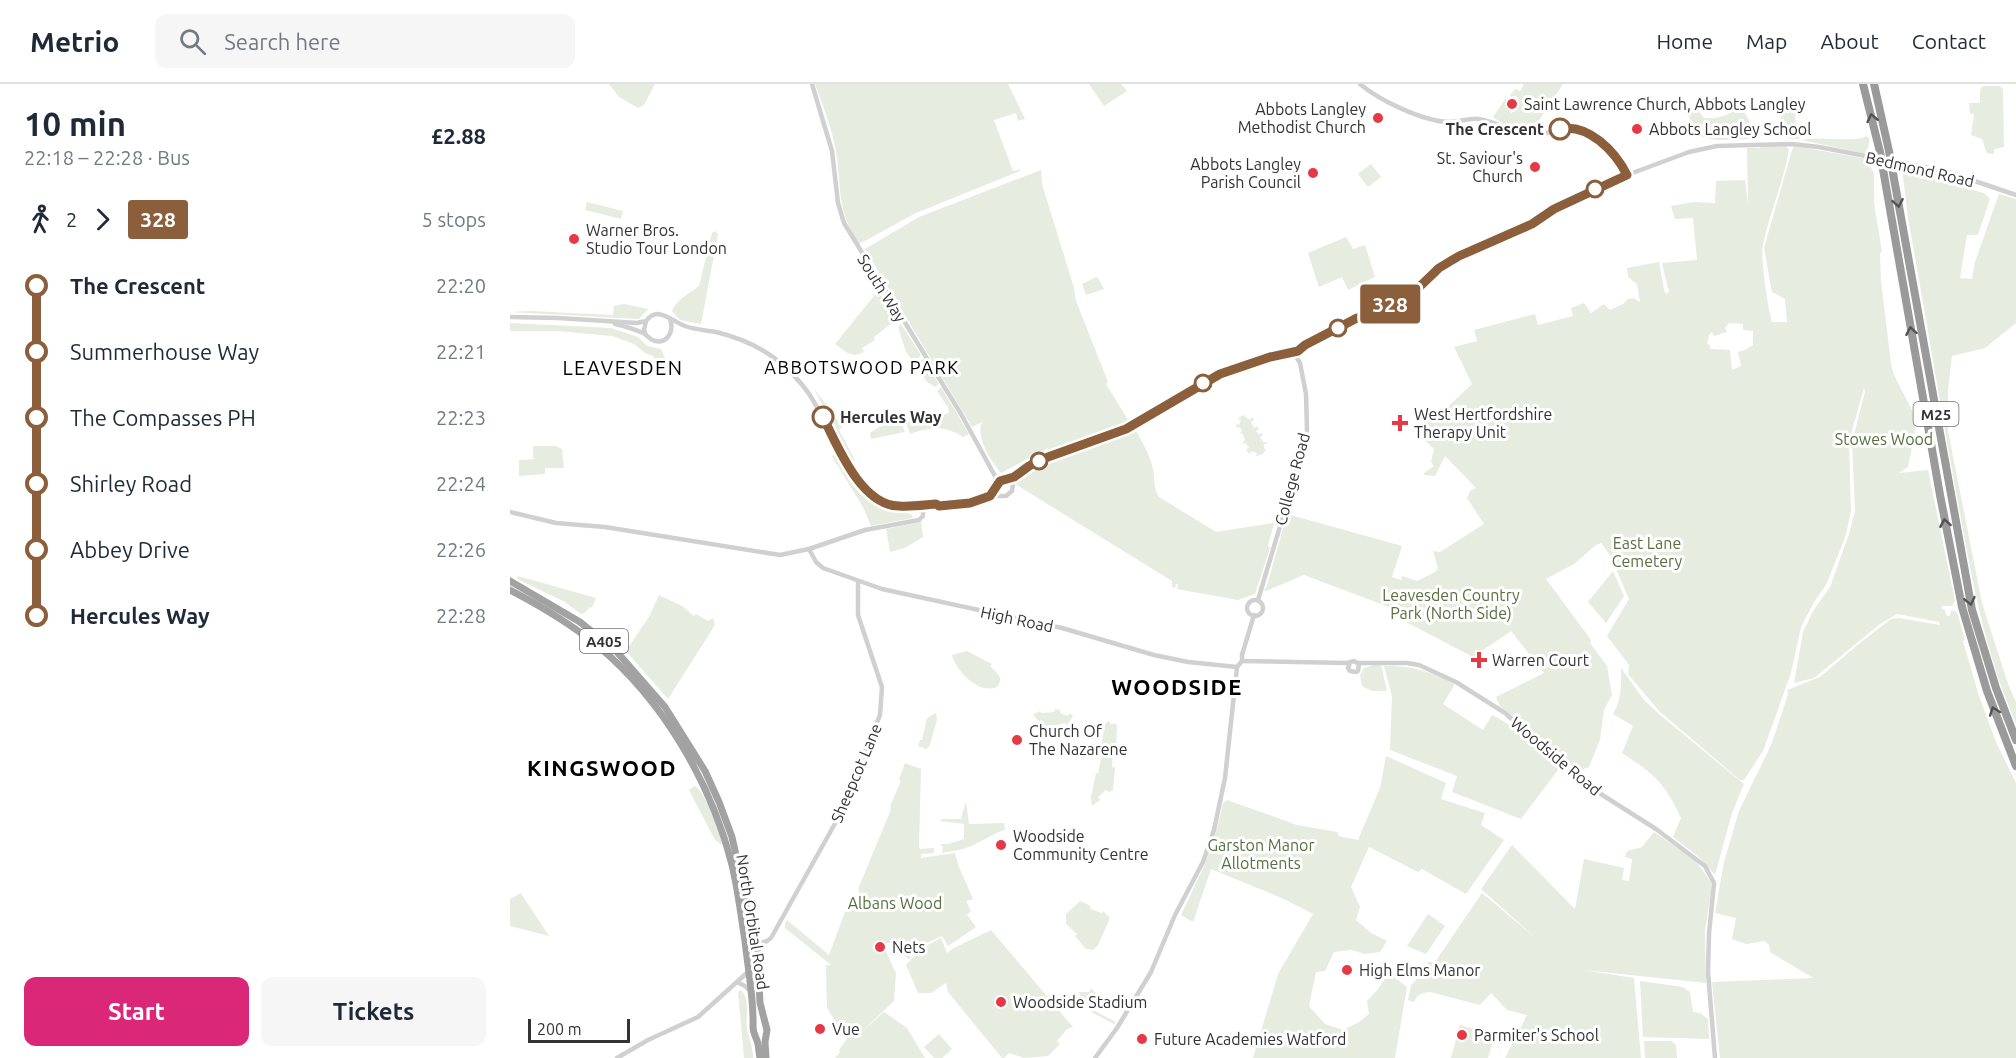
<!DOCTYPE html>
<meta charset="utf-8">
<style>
body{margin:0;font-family:Ubuntu,sans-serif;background:#f6f6f7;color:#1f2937;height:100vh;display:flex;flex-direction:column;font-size:22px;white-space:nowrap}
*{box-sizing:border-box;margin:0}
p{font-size:20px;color:#747a83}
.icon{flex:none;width:33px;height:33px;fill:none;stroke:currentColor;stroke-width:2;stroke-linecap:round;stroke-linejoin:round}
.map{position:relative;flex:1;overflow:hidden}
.drawer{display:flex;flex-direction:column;background:#fff;width:510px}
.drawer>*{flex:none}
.badge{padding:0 12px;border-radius:4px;font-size:21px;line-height:39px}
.scale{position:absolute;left:18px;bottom:15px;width:102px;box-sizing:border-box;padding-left:6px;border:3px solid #333;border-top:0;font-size:16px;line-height:21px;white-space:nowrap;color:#333;-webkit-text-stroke:4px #fff;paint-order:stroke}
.map>.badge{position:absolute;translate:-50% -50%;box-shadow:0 0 0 3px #fff}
.legs{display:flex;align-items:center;gap:9px;height:66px;padding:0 24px;font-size:20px}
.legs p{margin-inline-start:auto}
.summary{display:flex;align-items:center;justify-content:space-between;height:102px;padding:0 24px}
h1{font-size:33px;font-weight:700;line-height:45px}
.cta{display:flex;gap:12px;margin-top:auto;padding:12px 24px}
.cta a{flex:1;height:69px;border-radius:12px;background:#db2777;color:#fff;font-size:24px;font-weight:700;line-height:69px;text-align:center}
.cta a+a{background:#f6f6f7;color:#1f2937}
ul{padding:0 24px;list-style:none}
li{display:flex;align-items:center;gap:21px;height:66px;font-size:22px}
li i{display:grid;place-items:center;width:9px;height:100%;margin:0 8px;background:currentColor}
li i::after{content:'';width:15px;height:15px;margin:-8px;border:4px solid;border-radius:50%;background:#fff}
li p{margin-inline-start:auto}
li:first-child i{background:linear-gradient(#0000 50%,currentColor 0)}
li:last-child i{background:linear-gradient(currentColor 50%,#0000 0)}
header{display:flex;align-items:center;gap:36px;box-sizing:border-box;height:84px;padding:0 30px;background:#fff;border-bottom:2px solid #e0e1e3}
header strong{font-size:28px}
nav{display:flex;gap:33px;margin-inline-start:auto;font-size:21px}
.search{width:420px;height:54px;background:#f6f6f7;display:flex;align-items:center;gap:15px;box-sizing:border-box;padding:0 21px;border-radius:12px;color:#747a83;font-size:22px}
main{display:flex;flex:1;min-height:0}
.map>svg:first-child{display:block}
</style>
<header>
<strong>Metrio</strong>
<div class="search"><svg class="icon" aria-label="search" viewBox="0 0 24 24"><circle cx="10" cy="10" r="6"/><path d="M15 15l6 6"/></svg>Search here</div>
<nav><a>Home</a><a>Map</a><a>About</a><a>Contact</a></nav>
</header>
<main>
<section class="drawer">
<div class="summary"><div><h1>10 min</h1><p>22:18 – 22:28 · Bus</p></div><b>£2.88</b></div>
<div class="legs"><svg class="icon" aria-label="walk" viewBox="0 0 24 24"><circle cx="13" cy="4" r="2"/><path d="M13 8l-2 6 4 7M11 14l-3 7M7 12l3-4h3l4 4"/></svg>2<svg class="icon" aria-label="forward" viewBox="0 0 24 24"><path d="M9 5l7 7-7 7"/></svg><b class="badge" style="background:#8b5e3c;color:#fff">328</b><p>5 stops</p></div>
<ul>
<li><i style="color:#8b5e3c"></i><b>The Crescent</b><p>22:20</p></li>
<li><i style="color:#8b5e3c"></i><span>Summerhouse Way</span><p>22:21</p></li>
<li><i style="color:#8b5e3c"></i><span>The Compasses PH</span><p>22:23</p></li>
<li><i style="color:#8b5e3c"></i><span>Shirley Road</span><p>22:24</p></li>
<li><i style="color:#8b5e3c"></i><span>Abbey Drive</span><p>22:26</p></li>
<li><i style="color:#8b5e3c"></i><b>Hercules Way</b><p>22:28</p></li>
</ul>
<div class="cta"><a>Start</a><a>Tickets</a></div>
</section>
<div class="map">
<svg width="1506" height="974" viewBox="0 0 1506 974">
<rect width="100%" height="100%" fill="#fff"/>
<!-- green -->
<g fill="#e6ecdf" fill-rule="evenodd">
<polygon points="99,0 145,0 134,21 128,24 109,13"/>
<path d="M305 0H498L515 35 508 37 506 29 484 36 503 87 511 85 510 87 406 129 349 160C326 125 332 105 326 67 322 44 313 22 305 0Z"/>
<polygon points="579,0 611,0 617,7 594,22"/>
<path d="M1014 0H1053L1022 47C1007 49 994 41 983 33L996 14 1001 29 1007 26 1006 19 1009 17 1006 12 1001 13 1000 11 1005 5 1010 7Z"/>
<polygon points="1473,2 1490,2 1493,5 1494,63 1485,65 1483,70 1477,69 1472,55 1461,51 1464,30 1460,30 1459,19 1470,19 1470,6"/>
<polygon points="1282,13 1288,50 1289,55 1274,54 1268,16"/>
<path d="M1231 23 1242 41V55L1206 56 1187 52 1178 30 1187 25 1194 34C1211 35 1217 31 1231 23Z"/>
<path d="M1356 52 1359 54V60L1356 70 1292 56C1308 52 1345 59 1356 52Z"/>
<path d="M1250 61 1275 62 1279 65C1274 97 1260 128 1253 160 1250 172 1258 225 1262 238H1277L1275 215 1262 208 1254 164 1282 66 1284 62 1291 63 1357 75 1364 90V119L1372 168 1370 169 1371 197 1381 280 1384 291 1407 336 1398 383 1389 389 1418 386 1445 517 1442 522H1432V525L1435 526 1437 532H1440L1441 526 1447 528 1455 556 1453 557 1469 612 1486 658 1506 699V974H1210L1202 898 1303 894 1260 868 1259 861 1255 857 1236 860 1222 855 1226 834 1205 829 1214 778 1229 727 1262 659 1278 610 1277 606 1310 593 1351 558 1381 535 1389 534 1430 541 1429 538 1387 530 1370 540 1304 594 1284 599 1293 548 1303 527 1320 503 1339 450 1345 427 1342 358 1355 308 1354 304 1339 357 1341 427 1336 451 1316 501 1304 518 1291 543 1281 589 1253 667 1234 696H1230L1149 627 1118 590 1119 581 1097 552 1119 515 1100 471 1091 459 1086 461 1064 480 1036 495 1081 556 1080 559 1097 582 1102 611 1094 626 1090 656 1079 683 1067 687 990 622 986 613 1034 589 1001 547 963 573 896 538 879 523 794 491 756 507 754 506 757 502 777 430 892 462 882 493 891 496 892 492 907 497 925 488 928 484 923 467 930 468 974 440 957 414 960 407 966 404 935 372 925 392 914 391V389L924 382 921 378 924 365 908 350 911 343 927 333 962 300 944 263 967 257 964 246 1025 230 1028 241 1063 232 1061 224 1074 219 1081 229 1094 220 1100 226 1113 220 1118 215 1123 214 1130 218 1127 200 1118 193 1117 184 1149 178 1154 206 1156 210 1159 208 1152 179 1187 176 1183 134 1165 135 1161 122 1184 118 1205 119 1206 97 1235 96 1238 121 1237 64H1250ZM1219 239 1233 240V246L1243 247V261L1235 266 1228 268 1231 282 1222 286 1220 266 1200 265V261L1197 260 1199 251 1202 248 1204 252 1217 248 1215 244Z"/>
<polygon points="861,80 871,93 858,103 848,90"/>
<path d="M1392 84 1451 94V103L1474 109 1480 115 1468 151H1457L1450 194 1462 195 1465 178 1489 110 1506 115V239L1475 264 1442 272 1438 306V347L1472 519 1498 600 1506 618V639C1474 568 1461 489 1447 413 1430 320 1415 227 1398 134Z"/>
<path d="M531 86 532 100 564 204 566 217 598 298 596 300 620 339 608 345 539 367 538 364 491 389C481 377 465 353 472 338L462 343 355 165 409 133Z"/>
<polygon points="77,118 113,127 111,135 75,126"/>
<path d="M205 147 208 150 191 240 170 236 162 227C167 215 179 210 189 202L202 149Z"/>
<polygon points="836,153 843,165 855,161 865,193 838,206 832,193 809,203 798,169"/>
<polygon points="586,193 588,194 594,205 576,211 572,200"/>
<path d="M368 207 389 237 379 241 364 253 365 256 352 264 354 268C342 275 335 267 325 260Z"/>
<polygon points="114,220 138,225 129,235 0,228 20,227 103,231 104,222"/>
<polygon points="0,239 101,244 128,253 137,262 151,265 156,276 147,281 143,272 135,269 124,260 102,252 48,247 0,247"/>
<polygon points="391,240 411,271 405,277 402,276 396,268 388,243"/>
<polygon points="412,275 429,300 425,303 417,298 406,282 406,279"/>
<polygon points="303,303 332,343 329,346 345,376 342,377"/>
<path d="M431 303 459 350 453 353C434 341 420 343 400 350L396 338C402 336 403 338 409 339 415 340 421 338 426 336V333L439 329 438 323 427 307Z"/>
<polygon points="733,331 740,336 742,333 744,336 741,338 744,344 747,342 749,345 746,347 749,350 752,349 753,351 750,353 754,359 756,357 757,360 754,360 754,365 756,365 753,370 746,372 747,369 741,367 740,370 736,366 739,364 736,359 734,360 733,358 735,356 732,349 729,350 732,347 730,343 727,344 726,340 729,341 731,336 728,335"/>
<polygon points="387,338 391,339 395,348 361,355 360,349 369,343"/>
<path d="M621 347 627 348C633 360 640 371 643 385 645 395 643 404 649 413L706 448 764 439 758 462 760 464 745 510 728 516 667 505 668 501 666 500 665 504 662 503V497L505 400 508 394 516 388 518 389 519 386 536 377Z"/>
<polygon points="23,362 45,362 52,365 54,384 35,384 35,390 9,392 9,376 26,375 23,374"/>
<path d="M326 370C345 408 359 422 401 430L403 434 361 442 354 425 322 372Z"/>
<polygon points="411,438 413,453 395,464 380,468 376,445"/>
<polygon points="1103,487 1114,512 1096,539 1078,518"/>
<polygon points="8,492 86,514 82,524 80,523 75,529 71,530 55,518 7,495"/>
<polygon points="149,511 172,522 184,532 186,530 198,537 203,534 205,541 158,615 116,567 139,533"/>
<path d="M457 567 482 580 480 582C486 589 495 593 487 603 469 611 446 587 442 571Z"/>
<polygon points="864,581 871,581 877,607 862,607 852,602 850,591 854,584"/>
<path d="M874 582C900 581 923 588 945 600L933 620 973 646 982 631C998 638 1041 672 1048 686L1011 735 942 708 947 692 880 666 882 612Z"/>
<path d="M1111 584 1134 616 1150 631 1234 700 1222 729 1205 791 1190 774 1163 753 1171 734C1155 699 1144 690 1112 669L1123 642 1103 630C1112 615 1111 601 1111 584Z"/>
<path d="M545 625 550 626V629L558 632 560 629 563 632 557 641 555 639 544 642V645C535 643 529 638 523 631L530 627 531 629 545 628Z"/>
<polygon points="426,629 427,636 419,663 416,665 408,662 410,656 412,656 417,634"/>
<polygon points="599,637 601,641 604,639 607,641 606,668 603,668 602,683 605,684 603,706 599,708 596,706 588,713 590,716 582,722 581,713 586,689 588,689 592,670 590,670 595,640"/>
<polygon points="876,672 936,699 931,715 975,729 971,741 994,756 956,810 912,785 908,788 859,763 841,803 850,823 846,836 861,849 877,857 870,868 855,870 841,866 824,868 815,887 806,888 799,922 815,940 833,946 849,938 859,930 857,917 868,905 879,889 897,903 885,974 743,974 768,890 803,830 774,815 701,785 683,838 671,831 695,780 707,745 713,719 717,716 787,741 827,748 829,752 848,756 870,704"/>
<polygon points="395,679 411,685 409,763 410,765 424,764 424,769 411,770 411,774 445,769 449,783 463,815 456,817 461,827 457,831 466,843 438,862 432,852 403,865 402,870 399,875 386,866 381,858 375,860 372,859 386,889 384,917 349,950 374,928 397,944 415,974 325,974 330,968 329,966 337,955 317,924 316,881 321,881 275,844 275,840 277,836 319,871 336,825 340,824 349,808 348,805 380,728 381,720 391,697 389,695"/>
<path d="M185 702C196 709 210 748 212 761L205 756 179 706Z"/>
<path d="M456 717 459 740 494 739 495 746C481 750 470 759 456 764 448 767 440 767 432 769L433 763 430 760H438L454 755V740L430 737 432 735H451Z"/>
<path d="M1144 748 1185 776 1201 798V809L1195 847 1196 899 1073 886 1124 894 1131 974H995L1017 931 997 926 981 909 970 921 920 908C911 909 908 910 904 918L898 916 901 901 909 893 918 878H925L972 809 1028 856 971 805 1002 761 1065 825 1074 775 1114 784 1112 796 1119 797 1122 775 1115 773 1117 767 1132 763Z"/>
<polygon points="11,809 12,811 39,852 0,842 0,815"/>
<polygon points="570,817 581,822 580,825 592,829 593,827 600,834 588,861 583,866 576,865 565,852 567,850 556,840 556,830"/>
<polygon points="918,830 935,842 916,870 897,862"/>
<polygon points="481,846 563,943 557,945 547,957 550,960 538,972 514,974 499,969 494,974 492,974 438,908 436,899 421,909 408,909 396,881 412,864 431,854 437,869 444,864"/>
<polygon points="1130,897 1173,903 1180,908 1183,928 1190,929 1198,935 1199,955 1133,953"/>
<polygon points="580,905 583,906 588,912 585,917 585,927 606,938 604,940 583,929 568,908 580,908"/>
<path d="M231 906C241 917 235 931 237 945 239 955 243 963 243 974H234L228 908Z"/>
<polygon points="950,941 985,950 978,974 941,974"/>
<polygon points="429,950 442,965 432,974 424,974 414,963"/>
<polygon points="1134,957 1161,957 1166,961 1167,974 1135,974"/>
</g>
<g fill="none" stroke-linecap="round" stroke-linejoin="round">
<!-- tertiary -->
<g stroke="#d0d0d0" stroke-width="4.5">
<polyline points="302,0 322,67 328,119 334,139 451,330 485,392 487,400"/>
<path d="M850 0C869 16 912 37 938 38 948 39 960 33 969 35 988 38 1003 50 1022 51 1039 52 1055 39 1072 46 1089 52 1109 74 1117 91"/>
<polyline points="1380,76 1438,88 1506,111"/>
<polyline points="0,233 48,234 127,239 136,237"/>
<path d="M105 240C114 242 124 245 133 249 137 251 140 256 145 257 159 260 164 245 160 235"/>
<path d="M136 251 134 246 136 237C148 221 161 237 175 242 185 246 196 246 206 248 231 254 257 266 275 283 286 293 297 305 304 318 328 359 342 413 394 425 404 428 416 425 426 424L429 422 460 419 480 412H496L502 407 504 392"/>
<polyline points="480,412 490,397 504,392 527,378 616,345 690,301 720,286 766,271 783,268 795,261 847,234 901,210 929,184 949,172 1022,140 1044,125 1117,91 1179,68 1207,62 1281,60 1309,63 1371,75"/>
<polyline points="388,422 426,420 429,422"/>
<polyline points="0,428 46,439 95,443 270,471 299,465 355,446 409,436 413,432 413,425"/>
<polyline points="299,465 306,478 313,484 372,505 552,544 644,571 678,578 727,583"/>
<polyline points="748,516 791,372 797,347 796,310 790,279 783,268"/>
<circle cx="745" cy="524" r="8"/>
<polyline points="732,577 837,579 844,577 849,580 848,587 846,588 840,587 838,584 840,579"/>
<polyline points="848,579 897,579 909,581 946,598 995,629 1075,700 1146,745 1195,782 1204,799 1199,850 1198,888 1205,974"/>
<polyline points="727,583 732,577 732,571 744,531"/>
<polyline points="247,860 257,857 261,854 327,736 370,631 372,603 348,531 348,497"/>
<polyline points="227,898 235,902 240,907"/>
<polyline points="107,974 138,956 188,933 238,888"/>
<polyline points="585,974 607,944 641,888 665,831 693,778 704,746 715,694 727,583"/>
</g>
<!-- trunk -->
<g stroke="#a2a2a2" stroke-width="7">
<polyline points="0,497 70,538 107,568 155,623 195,687 209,718 222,753 231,794 240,849 247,860 250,919 257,946 255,958 256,974"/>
<path d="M0 506C31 522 61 540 88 562 154 617 201 699 222 781 228 806 231 832 235 857 238 886 244 914 243 943 243 950 247 954 248 960 249 965 249 970 250 974"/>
</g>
<!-- motorway -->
<g stroke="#9a9a9a" stroke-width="8">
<polyline points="1353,0 1370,68 1430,411 1452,523 1477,607 1506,682"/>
<polyline points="1364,0 1379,67 1462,526 1486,604 1506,656"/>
</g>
</g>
<!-- one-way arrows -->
<defs><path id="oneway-chevron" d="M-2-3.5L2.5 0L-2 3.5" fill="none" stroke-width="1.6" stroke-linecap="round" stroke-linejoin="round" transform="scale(1.5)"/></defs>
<g stroke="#525252">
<use href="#oneway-chevron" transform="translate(1362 34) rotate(-103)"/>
<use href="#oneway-chevron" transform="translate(1388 119) rotate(80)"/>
<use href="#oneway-chevron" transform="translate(1401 247) rotate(-100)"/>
<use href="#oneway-chevron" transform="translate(1435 439) rotate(-100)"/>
<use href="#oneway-chevron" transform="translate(1460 517) rotate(78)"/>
<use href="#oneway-chevron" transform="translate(1484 627) rotate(-110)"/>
</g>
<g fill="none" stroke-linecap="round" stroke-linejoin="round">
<!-- line-1 casing -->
<g stroke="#fff" stroke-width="14">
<path id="line-1" d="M313 333C327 361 351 422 389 422 400 423 414 421 426 420L429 422 460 419 480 412 490 397 504 393 519 382 538 373 616 345 710 290 760 273 788 267 795 261 847 234 902 210 929 184 949 172 1022 140 1044 125 1117 91C1105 67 1078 39 1050 45"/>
</g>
<!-- line-1 -->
<use href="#line-1" stroke="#8b5e3c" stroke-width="9"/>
</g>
<!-- markers -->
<g fill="#e63946" stroke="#fff" stroke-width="2">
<circle cx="1002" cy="20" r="6"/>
<circle cx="868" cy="34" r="6"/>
<circle cx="1127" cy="45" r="6"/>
<circle cx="1025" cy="83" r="6"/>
<circle cx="803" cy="89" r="6"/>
<circle cx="64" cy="155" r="6"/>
<path d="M887 330h6v6h6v6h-6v6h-6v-6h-6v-6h6z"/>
<path d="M966 567h6v6h6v6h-6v6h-6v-6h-6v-6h6z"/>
<circle cx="507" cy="656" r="6"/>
<circle cx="491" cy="761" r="6"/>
<circle cx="370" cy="863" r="6"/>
<circle cx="837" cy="886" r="6"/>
<circle cx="491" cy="918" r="6"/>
<circle cx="310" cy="945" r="6"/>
<circle cx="952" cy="951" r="6"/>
<circle cx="632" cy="955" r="6"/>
</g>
<g fill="#fff" stroke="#8b5e3c" stroke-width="3">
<circle cx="1050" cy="45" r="10"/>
<circle cx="1085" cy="105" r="8"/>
<circle cx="828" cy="244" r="8"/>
<circle cx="693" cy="299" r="8"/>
<circle cx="313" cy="333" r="10"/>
<circle cx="529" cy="377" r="8"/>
</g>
<g text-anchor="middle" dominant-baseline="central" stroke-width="6" stroke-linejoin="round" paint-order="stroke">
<!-- shield labels -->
<g fill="#fff" stroke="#707070" stroke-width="1.5">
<rect x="1403.5" y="318" width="45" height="24" rx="4.5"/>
<rect x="70" y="545" width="48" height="24" rx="4.5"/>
</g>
<g font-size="15" font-weight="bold" fill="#333">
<text x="1426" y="330">M25</text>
<text x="94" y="557">A405</text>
</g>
<!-- poi labels -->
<g font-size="16" fill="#333" stroke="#fff" text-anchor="start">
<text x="1014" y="20">Saint Lawrence Church, Abbots Langley</text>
<text x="856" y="25" text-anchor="end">Abbots Langley<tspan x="856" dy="18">Methodist Church</tspan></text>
<text x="1139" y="45">Abbots Langley School</text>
<text x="1013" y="74" text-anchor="end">St. Saviour's<tspan x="1013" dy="18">Church</tspan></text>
<text x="791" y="80" text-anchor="end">Abbots Langley<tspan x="791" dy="18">Parish Council</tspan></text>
<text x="76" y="146">Warner Bros.<tspan x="76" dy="18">Studio Tour London</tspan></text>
<text x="904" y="330">West Hertfordshire<tspan x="904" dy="18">Therapy Unit</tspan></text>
<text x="982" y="576">Warren Court</text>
<text x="519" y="647">Church Of<tspan x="519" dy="18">The Nazarene</tspan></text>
<text x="503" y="752">Woodside<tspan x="503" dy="18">Community Centre</tspan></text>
<text x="382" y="863">Nets</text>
<text x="849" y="886">High Elms Manor</text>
<text x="503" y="918">Woodside Stadium</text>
<text x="322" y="945">Vue</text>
<text x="964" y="951">Parmiter's School</text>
<text x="644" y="955">Future Academies Watford</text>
</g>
<!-- stop labels -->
<g font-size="16" font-weight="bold" fill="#333" stroke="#fff" text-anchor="end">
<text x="1034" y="45">The Crescent</text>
<text x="330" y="333" text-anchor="start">Hercules Way</text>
</g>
<!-- street labels -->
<g font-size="16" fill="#333" stroke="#fff">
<text transform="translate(1410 85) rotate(13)">Bedmond Road</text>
<text transform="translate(372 204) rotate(58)">South Way</text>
<text transform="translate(782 395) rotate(-75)">College Road</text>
<text transform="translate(507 535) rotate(12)">High Road</text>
<text transform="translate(1046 672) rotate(40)">Woodside Road</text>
<text transform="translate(346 689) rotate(-67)">Sheepcot Lane</text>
<text transform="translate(243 838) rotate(81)">North Orbital Road</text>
</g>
<!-- park labels -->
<g font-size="16" fill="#56703f" stroke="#fff">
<text x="1374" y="355">Stowes Wood</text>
<text x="1137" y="459">East Lane<tspan x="1137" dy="18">Cemetery</tspan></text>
<text x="941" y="511">Leavesden Country<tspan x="941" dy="18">Park (North Side)</tspan></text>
<text x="751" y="761">Garston Manor<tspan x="751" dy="18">Allotments</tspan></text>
<text x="385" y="819">Albans Wood</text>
</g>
<!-- neighbourhood labels -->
<g font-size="18" letter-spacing="1.5" fill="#000" stroke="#fff">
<text x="352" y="283">ABBOTSWOOD PARK</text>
</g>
<!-- quarter labels -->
<g font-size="20" letter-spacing="1.5" fill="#000" stroke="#fff">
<text x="113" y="283">LEAVESDEN</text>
</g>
<!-- district labels -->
<g font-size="22" font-weight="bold" letter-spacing="1.5" fill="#000" stroke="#fff">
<text x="667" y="602">WOODSIDE</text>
<text x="92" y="683">KINGSWOOD</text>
</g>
</g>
</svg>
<div class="scale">200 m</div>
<b class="badge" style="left:880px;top:220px;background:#8b5e3c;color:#fff">328</b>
</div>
</main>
